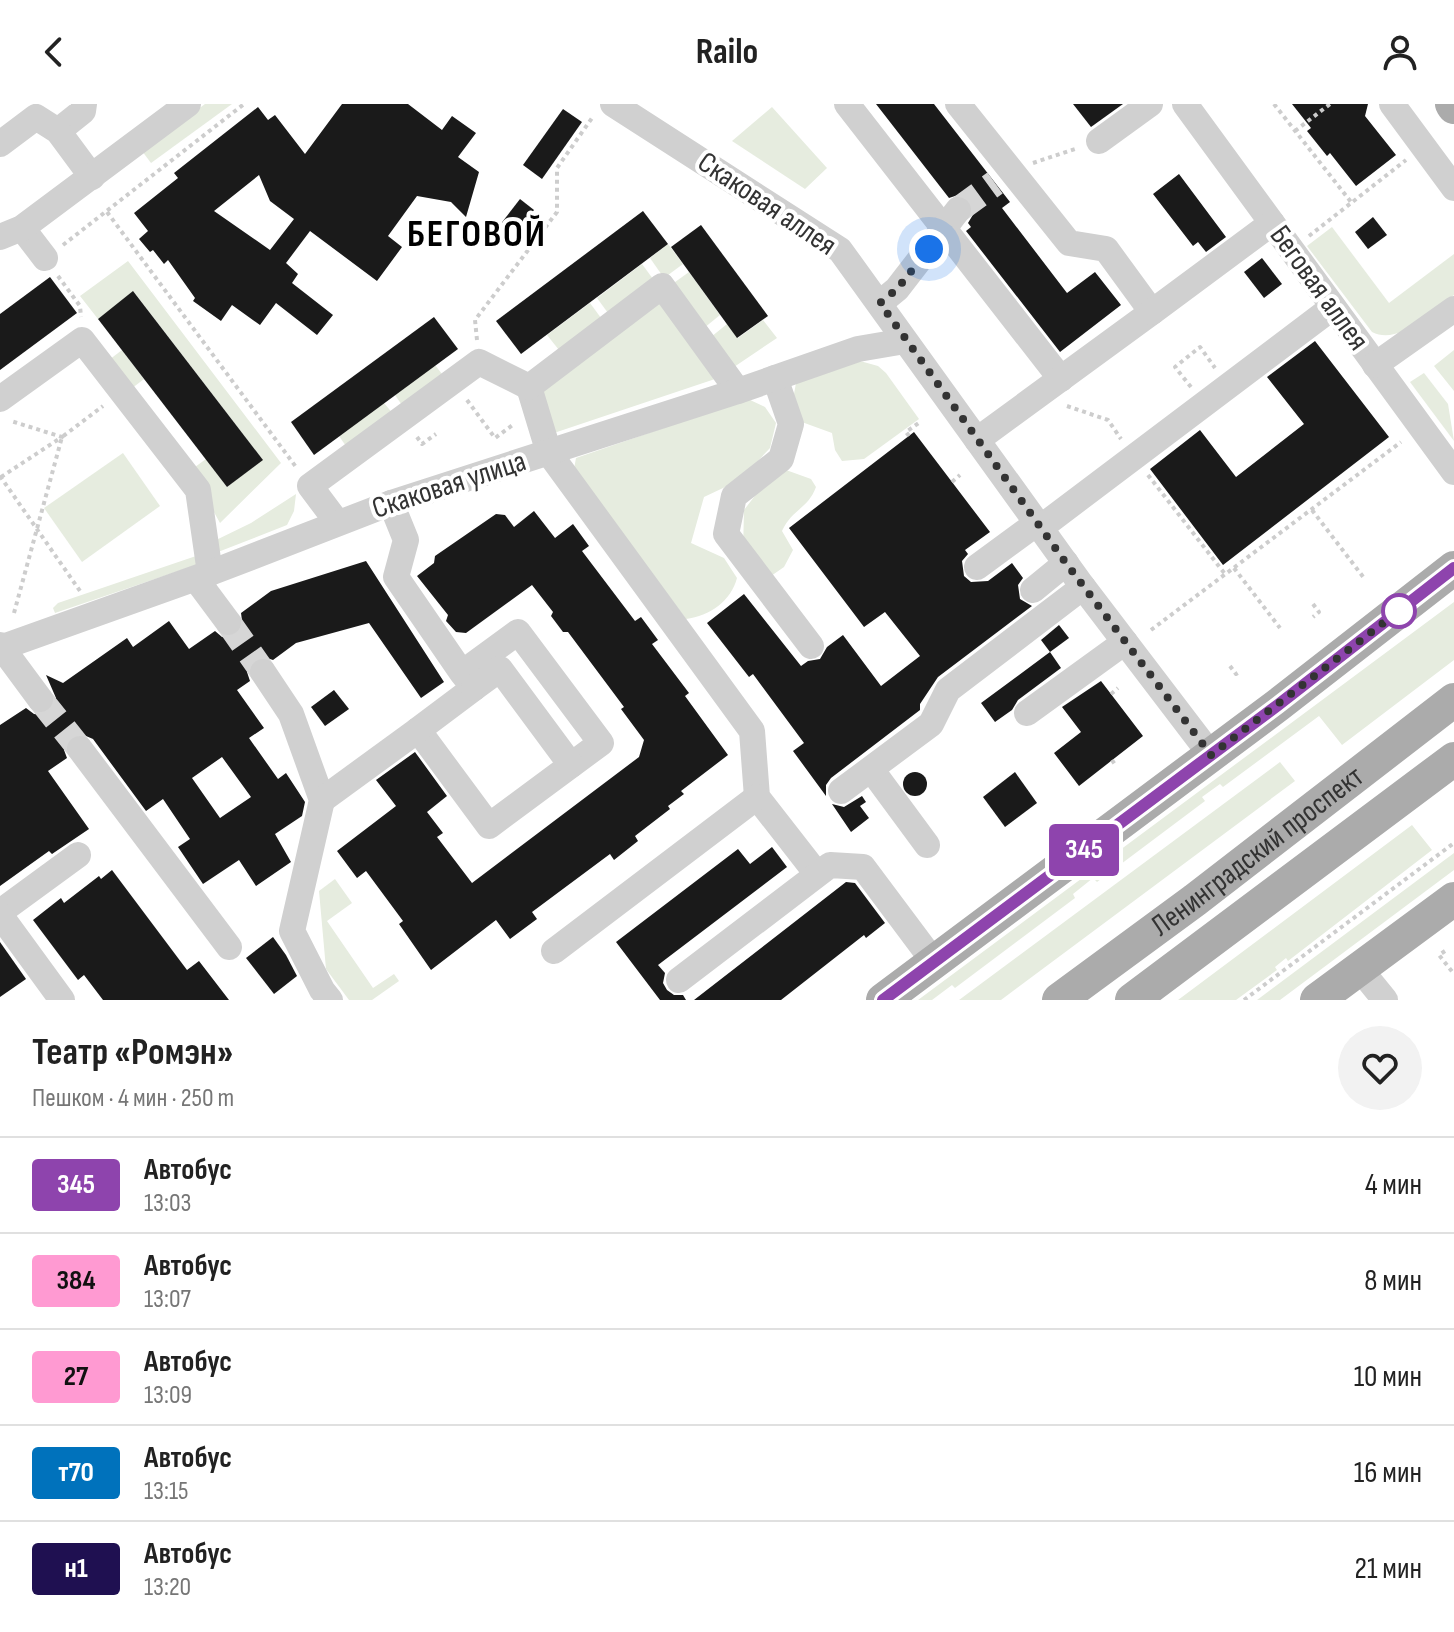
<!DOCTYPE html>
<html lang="ru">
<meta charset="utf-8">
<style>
body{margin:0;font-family:"Sofia Sans Condensed",sans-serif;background:#f2f2f2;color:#222;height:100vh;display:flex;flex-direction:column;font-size:30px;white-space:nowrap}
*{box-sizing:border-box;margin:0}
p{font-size:26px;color:#767676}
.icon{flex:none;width:44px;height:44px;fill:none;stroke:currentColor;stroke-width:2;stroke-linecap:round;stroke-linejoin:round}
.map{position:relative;height:896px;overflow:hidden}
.sheet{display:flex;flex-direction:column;background:#fff;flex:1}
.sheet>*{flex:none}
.badge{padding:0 16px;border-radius:6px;font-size:28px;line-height:52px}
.you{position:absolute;width:40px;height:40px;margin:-20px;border:6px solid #fff;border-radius:50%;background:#1a73e8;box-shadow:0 0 0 12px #1a73e833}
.map>.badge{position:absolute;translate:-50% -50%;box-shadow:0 0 0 4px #fff}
.round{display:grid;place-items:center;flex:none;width:84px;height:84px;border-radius:42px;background:#f2f2f2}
.summary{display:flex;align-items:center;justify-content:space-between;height:136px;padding:0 32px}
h1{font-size:38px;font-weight:700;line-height:60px}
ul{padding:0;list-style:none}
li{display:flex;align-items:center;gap:24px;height:96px;padding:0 32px;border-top:2px solid #e0e0e0}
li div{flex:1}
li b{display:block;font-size:30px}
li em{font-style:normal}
li .badge{min-width:88px;font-weight:700;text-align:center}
header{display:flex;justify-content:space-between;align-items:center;height:104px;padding:0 32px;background:#fff;font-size:36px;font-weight:700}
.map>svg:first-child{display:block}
</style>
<header><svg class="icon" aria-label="back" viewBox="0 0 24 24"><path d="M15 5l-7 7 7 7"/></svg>Railo<svg class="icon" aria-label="person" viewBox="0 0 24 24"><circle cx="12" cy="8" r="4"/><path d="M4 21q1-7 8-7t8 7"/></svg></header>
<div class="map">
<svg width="1454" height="896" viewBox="0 0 1454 896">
<rect width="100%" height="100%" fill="#fff"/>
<!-- green -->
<g fill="#e6ecdf">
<polygon points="205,0 232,0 151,59 142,47"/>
<polygon points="772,3 827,64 805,85 732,37"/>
<path d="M1332 123 1389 199 1454 150V191C1432 207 1399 242 1372 228L1307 142Z"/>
<polygon points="668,140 683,160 664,174 650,154"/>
<polygon points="128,157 281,359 220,419 194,372 195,363 206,355 227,383 262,355 134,188 98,215 80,192"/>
<polygon points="642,160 653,175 608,209 597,194"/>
<polygon points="689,168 720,211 704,224 671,181"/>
<polygon points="657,194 715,275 551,330 542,293 546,279"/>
<polygon points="590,199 601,214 559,246 547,231"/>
<polygon points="763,216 777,234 734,263 711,233 727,220 738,234"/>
<polygon points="122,246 144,275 131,285 109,256"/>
<polygon points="1454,246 1454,287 1434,262"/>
<polygon points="860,257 878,262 886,269 919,315 864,355 842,357 835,346 832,329 799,317 792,301 796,279"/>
<polygon points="435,261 445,274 404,304 395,291"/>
<polygon points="1424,269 1448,300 1454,337 1410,278"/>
<path d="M748 295 765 303 776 319 770 344 740 376 704 393 691 439 724 454 737 474C731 497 710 512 686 515L574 365 576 354Z"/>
<polygon points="384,299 394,311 348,345 339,332"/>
<polygon points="123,349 160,402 82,458 44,404"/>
<path d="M786 366 811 375 816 383C808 405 792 405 782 427L793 446 784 463 771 472 743 448 744 406 764 380Z"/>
<polygon points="296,390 294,407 287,421 218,448 212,438 251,419"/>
<polygon points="196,452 199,460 55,509 53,504 58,499"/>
<polygon points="1454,498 1454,556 1342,641 1319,612 1223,683 1220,680 1202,693 1205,697 1097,778 1093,774 1073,790 1075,794 955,884 952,881 932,896 918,896"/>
<polygon points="1280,658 1295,677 1001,896 959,896"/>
<polygon points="1412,721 1432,746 1288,857 1286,854 1275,863 1277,866 1236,896 1178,896"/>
<polygon points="1454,749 1454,766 1280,896 1257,896"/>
<polygon points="335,775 352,799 327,817 373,884 394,870 399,877 372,896 349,896 326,865 319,787"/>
</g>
<!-- building -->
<g fill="#1a1a1a" fill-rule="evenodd">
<path d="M342 0H408L442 26 452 12 476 29 458 53 479 68 466 113 451 98 417 92 388 132 402 143 377 177 310 127 286 159 298 170 292 179 333 211 317 231 276 199 260 221 232 201 221 217 193 197 195 194 168 156 164 160 153 146 150 148 139 135 148 127 134 109 178 74 174 69 258 3 268 16 275 11 305 50ZM259 71 270 97 294 115 270 146 214 107Z"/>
<polygon points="876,0 934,0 1010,98 1002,104 1067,189 1095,168 1121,201 1060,248 966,127 971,123 968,119 974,109 972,99 961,90 949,94"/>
<polygon points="1073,0 1123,0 1091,23"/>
<polygon points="1292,0 1368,0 1365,12 1396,51 1356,82 1330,49 1327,52 1307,27 1311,24"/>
<polygon points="563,5 582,18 542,75 523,61"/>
<polygon points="1179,70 1226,133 1206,148 1198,138 1193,142 1153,90"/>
<polygon points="520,95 534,106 510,137 496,126"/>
<polygon points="643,107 668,140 521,250 496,217"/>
<polygon points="1373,113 1387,131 1368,145 1355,128"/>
<polygon points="701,121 768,212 737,234 671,143"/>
<polygon points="1262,154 1282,180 1264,194 1244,168"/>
<polygon points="50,173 77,209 0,266 0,210"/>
<polygon points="133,187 263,356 227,383 98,215"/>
<polygon points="434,213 458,245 314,351 291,318"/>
<polygon points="1315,237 1389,333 1223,461 1150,365 1200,326 1236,373 1304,320 1267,273"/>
<polygon points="914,328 990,428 965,446 968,450 962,457 964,472 971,478 988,477 1012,459 1023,474 1018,481 1020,495 1032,502 938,573 920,600 920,606 831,674 826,681 826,692 793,647 804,639 753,570 749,573 707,519 744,490 801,562 808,557 820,555 827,543 843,531 881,582 920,552 885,508 864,523 789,424"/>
<polygon points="534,407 555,434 573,420 589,442 582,447 635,517 641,513 658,536 652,540 689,589 685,592 728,651 681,687 684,690 668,702 670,705 635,732 638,737 614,756 610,750 532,808 537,815 510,835 496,816 431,866 399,820 403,817 366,767 357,774 337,747 396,702 376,676 415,648 447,692 427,708 443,729 437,733 472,779 639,653 644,636 621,605 624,603 568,528 563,528 551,512 553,508 532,481 466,529 456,528 446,517 448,511 417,472 434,459 435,452 496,410 505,411 514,423"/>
<path d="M366 457 444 578 421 594 369 519 296 539 273 556 261 552 249 560 247 568 250 577 237 586 264 624 249 634 278 675 286 669 305 698 302 712 275 730 291 758 256 782 239 756 203 780 178 743 190 735 163 695 146 707 93 635 79 629 71 632 66 638 64 646 67 654 48 667 89 725 52 750 49 747 0 782V621L26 604 34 610 43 611 50 607 56 594 46 571 63 579 127 534 133 543 169 517 189 545 215 527 222 533 231 534 238 530 243 524 241 509 271 487ZM222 653 251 693 220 714 192 674Z"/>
<polygon points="1059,521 1069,534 1050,548 1041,536"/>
<polygon points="1050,548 1061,564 1018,596 1012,606 995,618 981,599"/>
<polygon points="1101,577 1143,632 1079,682 1054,649 1081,628 1062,603"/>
<polygon points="334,586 349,605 325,622 311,603"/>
<circle cx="915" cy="680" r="12"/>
<polygon points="1015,668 1037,699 1005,723 983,693"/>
<polygon points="862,692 866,698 860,702 869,714 851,728 832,700 844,703"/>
<polygon points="772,743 787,763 658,861 665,869 663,879 667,886 674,891 683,891 686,896 660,896 616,838 738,745 750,760"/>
<polygon points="112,766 187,866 199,857 229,896 103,896 84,871 78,876 33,816 61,794 64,799 99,772 101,775"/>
<polygon points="846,778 855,779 885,819 866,834 864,831 781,896 694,896"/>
<polygon points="273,833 286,851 297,872 274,890 246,854"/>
<polygon points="0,838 26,875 0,893"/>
</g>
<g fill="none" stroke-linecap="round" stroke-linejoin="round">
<!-- minor-tunnel -->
<g stroke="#d6d6d6" stroke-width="26" stroke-dasharray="26 13" stroke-linecap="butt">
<polyline points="958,106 995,79"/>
<polyline points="228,518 263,568"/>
<polyline points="40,595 80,645"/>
</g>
<!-- path -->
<g stroke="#cdcdcd" stroke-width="4" stroke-dasharray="4 4" stroke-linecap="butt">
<polyline points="1274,0 1351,98"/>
<polyline points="1295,27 1330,0"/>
<polyline points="1033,59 1078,44"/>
<polyline points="107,108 296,363"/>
<polyline points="1309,132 1406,56"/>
<polyline points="63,141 244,0"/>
<polyline points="58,172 80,202 81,213"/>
<polyline points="477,236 475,216 557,108 557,64 592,14"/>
<polyline points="1191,283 1175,263 1200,243 1215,264"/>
<polyline points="467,296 495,334 514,320"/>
<polyline points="1067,302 1108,316 1121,335"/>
<polyline points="909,332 906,328 920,318"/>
<polyline points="417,333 422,340 436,330"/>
<polyline points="1148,371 1225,470"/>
<polyline points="0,372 80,487"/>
<polyline points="1,373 62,333 11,317"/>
<polyline points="952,378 960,371"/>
<polyline points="1312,406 1364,474"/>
<polyline points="1234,464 1280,524"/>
<polyline points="1313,500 1319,508 1313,513"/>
<polyline points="14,509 62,333 103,302"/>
<polyline points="1151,526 1401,338"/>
<polyline points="1230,562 1236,570 1241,567"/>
<polyline points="1111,590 1118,584"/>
<polyline points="1112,656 1116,662"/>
<polyline points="1445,847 1439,851 1454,870"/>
<polyline points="1244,896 1454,739"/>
</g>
<!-- minor -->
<g stroke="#d0d0d0" stroke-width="26">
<polyline points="613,0 840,146 1083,483 1211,651"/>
<polyline points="847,0 1061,275"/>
<polyline points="958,0 1069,139 1106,145 1152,208 977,336"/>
<polyline points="1185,0 1454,368"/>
<polyline points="1392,0 1454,84"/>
<polyline points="58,27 83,7 84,0"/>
<polyline points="1099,37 1150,0"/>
<polyline points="0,40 36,13 58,27 92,73"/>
<polyline points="22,124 45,154"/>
<polyline points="0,133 22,124 188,0"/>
<polyline points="880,199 897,185 958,106"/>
<polyline points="1152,208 1272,119"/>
<polyline points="1375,261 1454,205"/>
<polyline points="775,274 791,320 781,355 734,392 726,430 811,542"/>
<polyline points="529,283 549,349 752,627 757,693 817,770"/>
<polyline points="0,295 82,236 198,386 210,469"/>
<polyline points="391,399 406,436 396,473 462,569 518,528 601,639 489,722 418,626 474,584 462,569"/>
<polyline points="337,418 310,382 479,258 529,283 662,182 738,287"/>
<polyline points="1040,424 1333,203"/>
<polyline points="977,463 1037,419"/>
<polyline points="196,475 228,518"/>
<polyline points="1033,486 1066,459"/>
<polyline points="0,541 40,595"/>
<polyline points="0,544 210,469 391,399 738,287 858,245 905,237"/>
<polyline points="263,568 291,610 322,696 292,827 322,886 330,896"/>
<polyline points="474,584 500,565 571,661"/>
<polyline points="1027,609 1125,538"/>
<polyline points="80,645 229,843"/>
<polyline points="871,665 927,741"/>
<polyline points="841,687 931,620 948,586 1083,483"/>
<polyline points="322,696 418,626"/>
<polyline points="0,808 78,751"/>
<polyline points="0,811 62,896"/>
<polyline points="554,847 757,693"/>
<polyline points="1359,864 1385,896"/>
<polyline points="679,876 830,761 863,763 934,858"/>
</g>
<!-- major -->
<g stroke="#ababab" stroke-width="34">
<polyline points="1452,0 1454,3"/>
<polyline points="883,896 1278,601 1454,464"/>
<path id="s1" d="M1059 896 1195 796 1454 596"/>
<polyline points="1132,896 1454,655"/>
<polyline points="1317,896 1454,795"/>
</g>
</g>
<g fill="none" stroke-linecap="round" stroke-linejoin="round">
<!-- line casing -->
<g stroke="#fff" stroke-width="18">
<polyline id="line" points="883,896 1278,601 1454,464"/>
</g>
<!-- line -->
<use href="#line" stroke="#8e44ad" stroke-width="12"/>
<!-- walk -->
<polyline stroke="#333" stroke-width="8" stroke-dasharray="0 14.4" points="929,145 897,185 880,199 1066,459 1211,651 1399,507"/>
</g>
<!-- markers -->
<circle fill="#fff" stroke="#8e44ad" stroke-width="4" cx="1399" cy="507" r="16"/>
<g text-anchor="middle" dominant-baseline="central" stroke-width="8" stroke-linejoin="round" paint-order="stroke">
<!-- street labels -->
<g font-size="30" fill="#333" stroke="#fff">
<text transform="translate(767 100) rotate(34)">Скаковая аллея</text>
<text transform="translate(1319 184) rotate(54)">Беговая аллея</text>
<text transform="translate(449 381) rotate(-18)">Скаковая улица</text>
<text stroke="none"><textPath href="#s1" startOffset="248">Ленинградский проспект</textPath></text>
</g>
<!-- district labels -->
<g font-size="38" font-weight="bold" letter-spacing="2" fill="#000" stroke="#fff">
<text x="477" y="130">БЕГОВОЙ</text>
</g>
</g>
</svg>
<div class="you" style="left:929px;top:145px"></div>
<b class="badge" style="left:1084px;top:746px;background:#8e44ad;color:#fff">345</b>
</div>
<section class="sheet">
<div class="summary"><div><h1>Театр «Ромэн»</h1><p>Пешком · 4 мин · 250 m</p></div><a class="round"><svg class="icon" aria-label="heart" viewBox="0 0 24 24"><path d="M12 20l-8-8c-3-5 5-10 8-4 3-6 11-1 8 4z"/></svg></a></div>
<ul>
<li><span class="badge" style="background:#8e44ad;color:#fff">345</span><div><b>Автобус</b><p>13:03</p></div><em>4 мин</em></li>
<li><span class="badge" style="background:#ff9ad2;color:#111">384</span><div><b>Автобус</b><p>13:07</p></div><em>8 мин</em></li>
<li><span class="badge" style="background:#ff9ad2;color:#111">27</span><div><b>Автобус</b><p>13:09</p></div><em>10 мин</em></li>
<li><span class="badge" style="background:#0072bc;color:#fff">т70</span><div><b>Автобус</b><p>13:15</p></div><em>16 мин</em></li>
<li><span class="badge" style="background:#1f1051;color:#fff">н1</span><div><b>Автобус</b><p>13:20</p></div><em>21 мин</em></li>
</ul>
</section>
